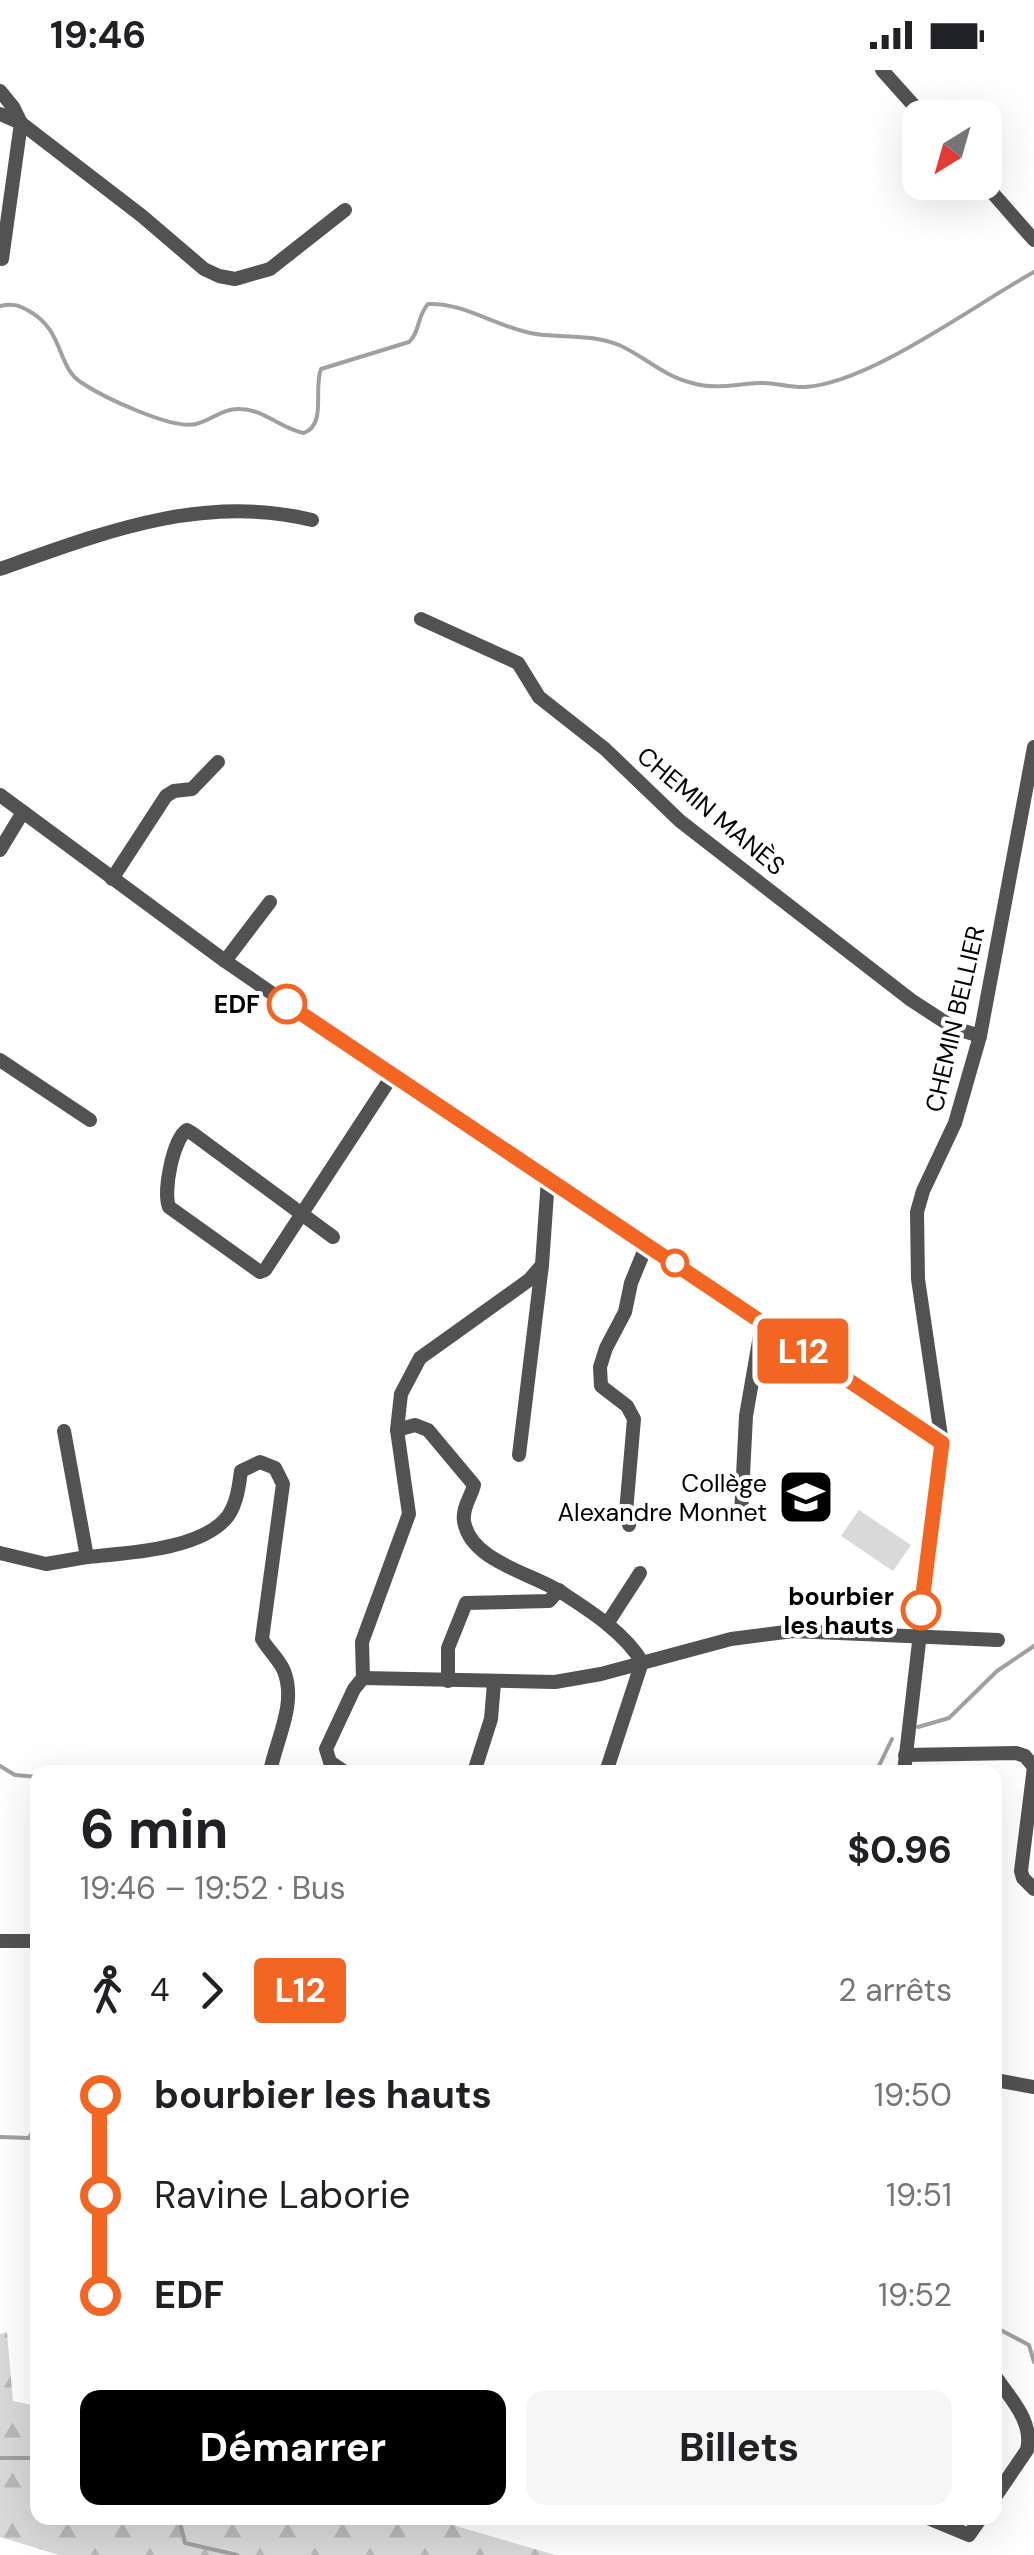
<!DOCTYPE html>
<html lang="fr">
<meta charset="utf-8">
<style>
body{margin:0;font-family:"DM Sans",sans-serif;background:#f6f6f6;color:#202124;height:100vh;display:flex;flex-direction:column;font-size:38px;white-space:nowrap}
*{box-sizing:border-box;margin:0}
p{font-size:32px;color:#757577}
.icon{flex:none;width:55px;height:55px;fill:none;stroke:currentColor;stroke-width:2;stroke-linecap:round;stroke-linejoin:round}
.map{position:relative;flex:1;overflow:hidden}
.sheet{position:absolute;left:30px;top:1695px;width:972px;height:760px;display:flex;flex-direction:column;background:#fff;border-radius:20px;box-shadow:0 10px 40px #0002}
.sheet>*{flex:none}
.badge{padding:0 20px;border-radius:8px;font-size:35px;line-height:65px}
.needle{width:65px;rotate:217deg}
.buttons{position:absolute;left:902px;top:30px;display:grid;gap:20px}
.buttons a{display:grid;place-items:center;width:100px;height:100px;border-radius:20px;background:#fff;box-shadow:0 10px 40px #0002;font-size:50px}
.map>.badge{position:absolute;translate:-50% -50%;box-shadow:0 0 0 5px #fff}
.legs{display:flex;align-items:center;gap:15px;height:110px;padding:0 50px;font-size:32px}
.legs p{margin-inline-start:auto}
.headline{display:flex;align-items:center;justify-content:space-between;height:170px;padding:0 50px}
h1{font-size:55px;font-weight:700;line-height:75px}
.button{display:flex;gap:20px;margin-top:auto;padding:20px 50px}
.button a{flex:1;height:115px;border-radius:20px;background:#000;color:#fff;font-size:40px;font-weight:700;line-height:115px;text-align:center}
.button a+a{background:#f6f6f6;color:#202124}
ul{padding:0 50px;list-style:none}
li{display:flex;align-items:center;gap:35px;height:100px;font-size:38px}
li i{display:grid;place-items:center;width:15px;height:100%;margin:0 12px;background:currentColor}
li i::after{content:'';width:25px;height:25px;margin:-12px;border:8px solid;border-radius:50%;background:#fff}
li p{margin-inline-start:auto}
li:first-child i{background:linear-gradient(#0000 50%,currentColor 0)}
li:last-child i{background:linear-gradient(currentColor 50%,#0000 0)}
.status{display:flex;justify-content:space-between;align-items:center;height:70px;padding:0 50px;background:#fff;direction:ltr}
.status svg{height:28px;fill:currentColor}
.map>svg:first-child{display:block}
</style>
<div class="status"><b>19:46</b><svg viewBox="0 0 49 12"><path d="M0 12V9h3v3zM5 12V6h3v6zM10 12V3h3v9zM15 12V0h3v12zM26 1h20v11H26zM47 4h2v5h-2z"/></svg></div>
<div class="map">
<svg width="1034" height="2485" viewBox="0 0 1034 2485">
<defs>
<pattern id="forest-firs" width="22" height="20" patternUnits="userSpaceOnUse" patternTransform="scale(2.5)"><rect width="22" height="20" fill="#d9d9d9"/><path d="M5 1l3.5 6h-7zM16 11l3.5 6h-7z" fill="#b8b8b8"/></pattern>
</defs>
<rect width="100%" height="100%" fill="#fff"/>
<!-- forest -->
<polygon fill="url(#forest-firs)" points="7,2262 13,2331 37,2336 38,2448 429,2448 555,2485 59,2485 0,2467 0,2264"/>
<!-- park -->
<polygon fill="#d9d9d9" points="859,1440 911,1475 893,1501 841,1466"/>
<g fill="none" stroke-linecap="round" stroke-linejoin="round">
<!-- stream -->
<g stroke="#a0a0a0" stroke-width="4">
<path d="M0 236C12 233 19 235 29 241 65 261 56 297 82 313 103 327 172 360 196 354 212 350 223 338 240 339 264 339 281 359 304 363 327 354 313 319 321 299L409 272C420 262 417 246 428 234 464 232 500 259 536 264 564 268 593 264 619 275 644 286 663 306 692 313 716 320 735 314 759 313 775 312 790 318 805 317 870 313 974 235 1034 202"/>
<polyline points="918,1657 949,1648 997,1601 1034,1576"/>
<polyline points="0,1696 15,1705 38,1707"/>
<polyline points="178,1702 192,1702"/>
<polyline points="876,1702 892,1669"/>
<polyline points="0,2067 29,2068 38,2052"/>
<polyline points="995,2257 1029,2275 1034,2292"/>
<polyline points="0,2388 31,2388 38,2395"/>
<polyline points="179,2448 185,2473 237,2485"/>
</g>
<!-- minor -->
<g stroke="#525252" stroke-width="14">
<polyline points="882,0 925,48"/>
<polyline points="0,21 13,37 21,53 2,189"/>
<polyline points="0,44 21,53 142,146 204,199 219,206 235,209 270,199 345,140"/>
<polyline points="983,112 1034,170"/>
<path d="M0 499C102 463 203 423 312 450"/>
<polyline points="421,549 518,593 539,627 605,679 680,751 911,930 954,958 980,966"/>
<polyline points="0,725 225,891 418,1024 942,1373"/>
<polyline points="0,780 23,742"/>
<polyline points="112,809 166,726 174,721 192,719 218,692"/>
<polyline points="225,891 270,832"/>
<polyline points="0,990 90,1050"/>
<path d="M333 1167 192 1063 187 1060C173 1069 163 1121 169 1137L260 1202 265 1200 392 1006"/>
<path d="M397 1360 415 1355 428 1360 474 1415C471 1427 462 1438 464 1451 470 1491 531 1503 561 1522 590 1541 624 1562 642 1592L606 1702"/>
<polyline points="519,1385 542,1195 548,1109"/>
<polyline points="741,1445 746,1346 762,1254"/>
<polyline points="629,1455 626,1442 634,1349 627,1336 601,1316 600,1297 606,1278 625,1242 631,1213 647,1174"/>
<polyline points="0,1483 46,1494 87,1487 64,1361"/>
<path d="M87 1487C127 1483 202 1480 228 1446 237 1433 239 1416 241 1401L260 1392 275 1398 283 1414 262 1569C268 1580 279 1589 284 1601 297 1634 276 1670 270 1702"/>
<polyline points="607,1554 640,1503"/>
<polyline points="363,1608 555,1612 601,1604 731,1569 793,1561 998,1570"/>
<polyline points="363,1608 362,1572 409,1444 397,1360 401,1324 420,1288 529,1210 542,1195"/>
<polyline points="448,1611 448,1578 466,1533 549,1531 559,1520"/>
<polyline points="905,1685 1016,1683 1025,1686 1034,1697 1021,1801 1023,1808 1034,1819"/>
<polyline points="345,1702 330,1692 326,1679 354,1619 363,1608"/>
<polyline points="474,1702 491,1649 494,1613"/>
<polyline points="904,1702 942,1373 918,1209 917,1142 923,1121 955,1053 980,966 1034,677"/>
<polyline points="0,1871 38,1871"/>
<polyline points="995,2010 1034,2017"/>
<path d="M995 2306C1010 2328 1034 2352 1027 2380L995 2427"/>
<polyline points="928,2448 969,2465 981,2448"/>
</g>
</g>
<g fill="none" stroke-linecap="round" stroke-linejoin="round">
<!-- line-1 casing -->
<g stroke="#fff" stroke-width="22">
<polyline id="line-1" points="287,934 942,1373 921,1540"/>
</g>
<!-- line-1 -->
<use href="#line-1" stroke="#f26522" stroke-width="15"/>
</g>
<!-- icons -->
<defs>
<g id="school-square" transform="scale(2.875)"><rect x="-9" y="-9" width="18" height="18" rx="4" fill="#000" stroke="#fff"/><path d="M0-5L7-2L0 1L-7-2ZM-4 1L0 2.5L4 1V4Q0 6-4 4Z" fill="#fff"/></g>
</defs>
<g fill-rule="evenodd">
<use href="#school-square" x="806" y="1427"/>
</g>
<!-- markers -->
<g fill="#fff" stroke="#f26522" stroke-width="5">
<circle cx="287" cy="934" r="18"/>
<circle cx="675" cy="1193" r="12"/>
<circle cx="921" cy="1540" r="18"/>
</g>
<g text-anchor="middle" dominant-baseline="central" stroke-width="8" stroke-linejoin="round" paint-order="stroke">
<!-- street labels -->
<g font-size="25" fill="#000" stroke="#fff">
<text transform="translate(711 741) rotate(40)">CHEMIN MANÈS</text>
<text transform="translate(955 949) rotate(-77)">CHEMIN BELLIER</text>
</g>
<!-- stop labels -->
<g font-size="25" font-weight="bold" fill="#000" stroke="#fff" text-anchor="end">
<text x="260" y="934">EDF</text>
<text x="894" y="1526">bourbier<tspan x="894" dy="29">les hauts</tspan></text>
</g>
<!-- poi labels -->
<g font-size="25" fill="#000" stroke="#fff" text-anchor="end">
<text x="767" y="1413">Collège<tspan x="767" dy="29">Alexandre Monnet</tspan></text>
</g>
</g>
</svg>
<div class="buttons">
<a><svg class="needle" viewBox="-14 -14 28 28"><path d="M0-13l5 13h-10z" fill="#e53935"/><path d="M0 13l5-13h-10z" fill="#757577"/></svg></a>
</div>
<b class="badge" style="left:803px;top:1281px;background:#f26522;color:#fff">L12</b>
<section class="sheet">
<div class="headline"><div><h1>6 min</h1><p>19:46 – 19:52 · Bus</p></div><b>$0.96</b></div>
<div class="legs"><svg class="icon" aria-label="walk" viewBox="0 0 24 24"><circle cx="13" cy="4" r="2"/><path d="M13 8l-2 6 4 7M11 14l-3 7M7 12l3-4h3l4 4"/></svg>4<svg class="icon" aria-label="forward" viewBox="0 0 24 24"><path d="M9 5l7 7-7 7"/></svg><b class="badge" style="background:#f26522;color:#fff">L12</b><p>2 arrêts</p></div>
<ul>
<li><i style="color:#f26522"></i><b>bourbier les hauts</b><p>19:50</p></li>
<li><i style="color:#f26522"></i><span>Ravine Laborie</span><p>19:51</p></li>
<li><i style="color:#f26522"></i><b>EDF</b><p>19:52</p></li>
</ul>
<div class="button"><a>Démarrer</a><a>Billets</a></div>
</section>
</div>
